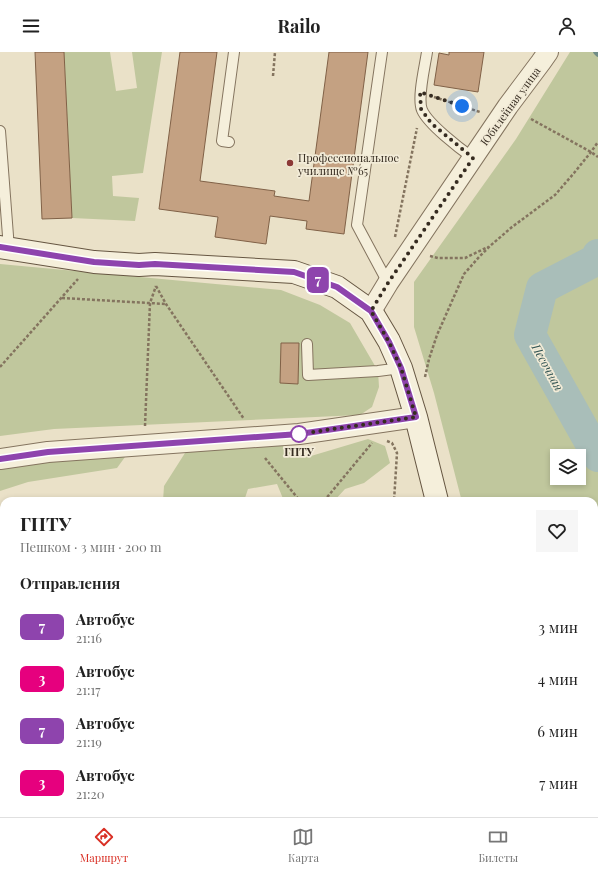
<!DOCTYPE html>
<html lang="ru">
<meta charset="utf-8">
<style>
body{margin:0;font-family:"Playfair Display",serif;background:#f6f6f6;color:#222;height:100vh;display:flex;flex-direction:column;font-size:15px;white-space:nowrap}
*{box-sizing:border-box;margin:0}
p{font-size:13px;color:#767676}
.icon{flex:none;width:22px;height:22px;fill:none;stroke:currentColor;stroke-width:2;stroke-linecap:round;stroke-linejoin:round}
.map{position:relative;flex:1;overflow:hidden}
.panel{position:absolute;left:0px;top:445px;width:598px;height:320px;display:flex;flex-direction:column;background:#fff;border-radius:12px 12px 0 0;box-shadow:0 2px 6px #0003}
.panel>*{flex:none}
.badge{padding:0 8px;border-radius:6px;font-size:14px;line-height:26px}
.controls{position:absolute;left:550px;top:397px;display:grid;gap:8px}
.controls a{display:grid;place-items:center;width:36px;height:36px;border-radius:0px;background:#fff;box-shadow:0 2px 6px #0003;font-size:20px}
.you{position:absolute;width:20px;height:20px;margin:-10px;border:3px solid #fff;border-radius:50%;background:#1a73e8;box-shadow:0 0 0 6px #1a73e833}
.map>.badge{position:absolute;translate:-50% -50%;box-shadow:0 0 0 2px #fff}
h2{padding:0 20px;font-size:15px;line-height:36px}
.round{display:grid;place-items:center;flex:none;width:42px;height:42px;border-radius:0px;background:#f6f6f6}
.head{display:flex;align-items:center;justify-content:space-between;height:68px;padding:0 20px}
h1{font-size:19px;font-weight:700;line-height:30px}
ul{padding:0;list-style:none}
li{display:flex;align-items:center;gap:12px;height:52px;padding:0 20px}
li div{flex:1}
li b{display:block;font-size:15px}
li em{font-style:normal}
li .badge{min-width:44px;font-weight:700;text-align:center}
header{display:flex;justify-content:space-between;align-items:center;height:52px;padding:0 20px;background:#fff;font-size:18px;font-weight:700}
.menu{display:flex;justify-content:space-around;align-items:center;height:56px;border-top:1px solid #e0e0e0;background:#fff;font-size:11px;color:#767676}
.menu a{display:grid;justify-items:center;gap:2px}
.menu .current{color:#d93025}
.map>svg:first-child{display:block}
</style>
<header><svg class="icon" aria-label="menu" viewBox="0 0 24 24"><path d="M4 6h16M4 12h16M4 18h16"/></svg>Railo<svg class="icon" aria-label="person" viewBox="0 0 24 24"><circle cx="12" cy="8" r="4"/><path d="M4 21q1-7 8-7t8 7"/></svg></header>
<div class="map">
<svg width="598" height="765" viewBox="0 0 598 765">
<rect width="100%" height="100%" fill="#eae1c8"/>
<!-- green -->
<g fill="#c0c79d" fill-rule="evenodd">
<polygon points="64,0 110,0 116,39 137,36 132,0 162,0 143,121 112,124 113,144 139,146 135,169 72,166"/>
<path d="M570 0H598V714L594 716V449H458V446H461L434 341 414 275V230L516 87ZM557 404H579V426H557Z"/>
<polygon points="0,212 281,238 320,253 350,271 378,319 379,335 372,355 360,363 54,377 0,384"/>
<polygon points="368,387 385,394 390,411 364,431 345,437 334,449 284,449 277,432 248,437 244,449 163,449 164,434 185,401 202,391 276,388 293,403 311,404"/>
<polygon points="119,397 125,405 117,416 28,430 0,439 0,410"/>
<polygon points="4,468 4,553 0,555 0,470"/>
<polygon points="197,761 353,761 356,765 186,765"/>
<polygon points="416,761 551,761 552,765 422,765"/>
</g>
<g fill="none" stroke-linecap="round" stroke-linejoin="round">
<!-- stream -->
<polyline stroke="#708c86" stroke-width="5.5" points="596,0 598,2"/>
<!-- river -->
<polyline stroke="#a9beb9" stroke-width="32" points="598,203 596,208 542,236 530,283 598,404"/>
</g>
<!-- building -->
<g fill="#c4a182" stroke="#806147">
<polygon points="35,0 64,0 72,166 42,167"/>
<polygon points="180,0 217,0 200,129 275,139 274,144 309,149 329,0 368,0 344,182 306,177 307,169 270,164 266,192 215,185 218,165 159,157"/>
<polygon points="449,0 484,0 478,40 434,33 439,1 449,3"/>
<polygon points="281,291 299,291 298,332 280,331"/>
</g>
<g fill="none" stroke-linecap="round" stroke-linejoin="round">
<!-- lane casing -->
<g stroke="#84745f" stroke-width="12">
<g id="lane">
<polyline points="382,0 357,173 388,231"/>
<path d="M427 0C425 14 417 46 422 58 428 72 459 96 473 106"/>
<polyline points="0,79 9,197"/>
<polyline points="229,90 222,89 234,0"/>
<polyline points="307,292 308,323 378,319 401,316"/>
<polyline points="0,569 4,568"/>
<polyline points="594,748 598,745"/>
<polyline points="420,761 422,765"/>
<polyline points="452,761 453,765"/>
<polyline points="157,765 167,761"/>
<polyline points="560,765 564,761"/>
</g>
</g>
<!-- street casing -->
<g stroke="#84745f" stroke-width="22">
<g id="street">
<polyline points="371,259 388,231 508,54 541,10 548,0"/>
<polyline points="0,407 48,400 299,382 416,365"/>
</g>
</g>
<!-- secondary casing -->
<g stroke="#665642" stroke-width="24">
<g id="secondary">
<polyline points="0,195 94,210 139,213 155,212 294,220 337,235 371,259 389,289 401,316 416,365 437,449"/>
<polyline points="583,761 584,765"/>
</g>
</g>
<!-- path -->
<g stroke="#84745f" stroke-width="2.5" stroke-dasharray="3 2" stroke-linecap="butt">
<polyline points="273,24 275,0"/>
<polyline points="434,45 480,60"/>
<polyline points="531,67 591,100 598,105"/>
<polyline points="395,185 417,76"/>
<polyline points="430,204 438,206 465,206 488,195"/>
<polyline points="156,234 166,252 244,367"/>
<polyline points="62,246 166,252"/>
<polyline points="0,315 78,227"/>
<polyline points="425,325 429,307 437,283 464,222 479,205 490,194 512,175 555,143 574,121 591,100 598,90"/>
<polyline points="145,374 150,251 156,234"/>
<polyline points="387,389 392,391 397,401 394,449"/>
<polyline points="265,406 300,449"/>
<polyline points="324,449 372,391"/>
<polyline points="319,765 321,761"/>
</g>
<!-- lane -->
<use href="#lane" stroke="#f5efdb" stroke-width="10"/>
<!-- street -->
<use href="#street" stroke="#f5efdb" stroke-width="20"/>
<!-- secondary -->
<use href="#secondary" stroke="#f5efdb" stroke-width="22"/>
</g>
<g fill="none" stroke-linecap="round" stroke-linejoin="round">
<!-- line casing -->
<g stroke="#fff" stroke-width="9">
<polyline id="line" points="0,195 94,210 139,213 155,212 294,220 337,235 371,259 389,290 401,316 416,365 299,382 48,400 0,407"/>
</g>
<!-- line -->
<use href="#line" stroke="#8e44ad" stroke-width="6"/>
<!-- walk -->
<polyline stroke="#362c21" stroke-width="4" stroke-dasharray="0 7.2" points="299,382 416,365 401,316 389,290 371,259 388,231 473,106 431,71 421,57 420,40 462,54"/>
</g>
<!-- markers -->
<circle fill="#8c3936" stroke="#f2ebd7" stroke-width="1.5" cx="290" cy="111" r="4"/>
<circle fill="#fff" stroke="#8e44ad" stroke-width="2" cx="299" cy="382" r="8"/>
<g text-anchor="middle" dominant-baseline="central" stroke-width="3.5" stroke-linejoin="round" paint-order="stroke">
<!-- street labels -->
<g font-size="11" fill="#362c21" stroke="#f2ebd7">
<text transform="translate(510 54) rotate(-54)">Юбилейная улица</text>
</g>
<!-- poi labels -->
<g font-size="11" fill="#362c21" stroke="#f2ebd7" text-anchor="start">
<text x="298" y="105">Профессиональное<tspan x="298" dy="13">училище №65</tspan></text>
</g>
<!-- stop labels -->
<g font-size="11" font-weight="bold" fill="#362c21" stroke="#f2ebd7">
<text x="299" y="399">ГПТУ</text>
</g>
<!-- water labels -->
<g font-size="12" font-style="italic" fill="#325453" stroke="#f2ebd7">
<text transform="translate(548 315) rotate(61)">Песочная</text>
</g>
</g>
</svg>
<div class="controls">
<a><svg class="icon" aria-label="layers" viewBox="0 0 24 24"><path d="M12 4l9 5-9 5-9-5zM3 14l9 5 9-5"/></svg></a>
</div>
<div class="you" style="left:462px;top:54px"></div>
<b class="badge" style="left:318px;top:228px;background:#8e44ad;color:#fff">7</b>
<section class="panel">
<div class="head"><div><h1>ГПТУ</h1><p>Пешком · 3 мин · 200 m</p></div><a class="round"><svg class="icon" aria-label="heart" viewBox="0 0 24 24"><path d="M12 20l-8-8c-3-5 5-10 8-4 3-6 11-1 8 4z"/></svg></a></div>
<h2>Отправления</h2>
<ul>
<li><span class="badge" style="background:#8e44ad;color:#fff">7</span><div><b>Автобус</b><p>21:16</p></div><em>3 мин</em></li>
<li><span class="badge" style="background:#e6007e;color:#fff">3</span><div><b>Автобус</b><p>21:17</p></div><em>4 мин</em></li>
<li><span class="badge" style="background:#8e44ad;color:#fff">7</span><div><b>Автобус</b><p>21:19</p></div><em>6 мин</em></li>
<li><span class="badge" style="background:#e6007e;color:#fff">3</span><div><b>Автобус</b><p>21:20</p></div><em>7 мин</em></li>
</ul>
</section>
</div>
<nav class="menu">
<a class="current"><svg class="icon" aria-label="directions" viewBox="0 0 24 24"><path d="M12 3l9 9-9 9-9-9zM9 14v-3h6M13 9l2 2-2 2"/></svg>Маршрут</a>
<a><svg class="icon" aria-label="map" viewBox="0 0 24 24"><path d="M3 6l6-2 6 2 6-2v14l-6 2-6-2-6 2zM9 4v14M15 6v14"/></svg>Карта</a>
<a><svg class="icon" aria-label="tickets" viewBox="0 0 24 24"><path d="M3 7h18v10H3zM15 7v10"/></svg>Билеты</a>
</nav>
